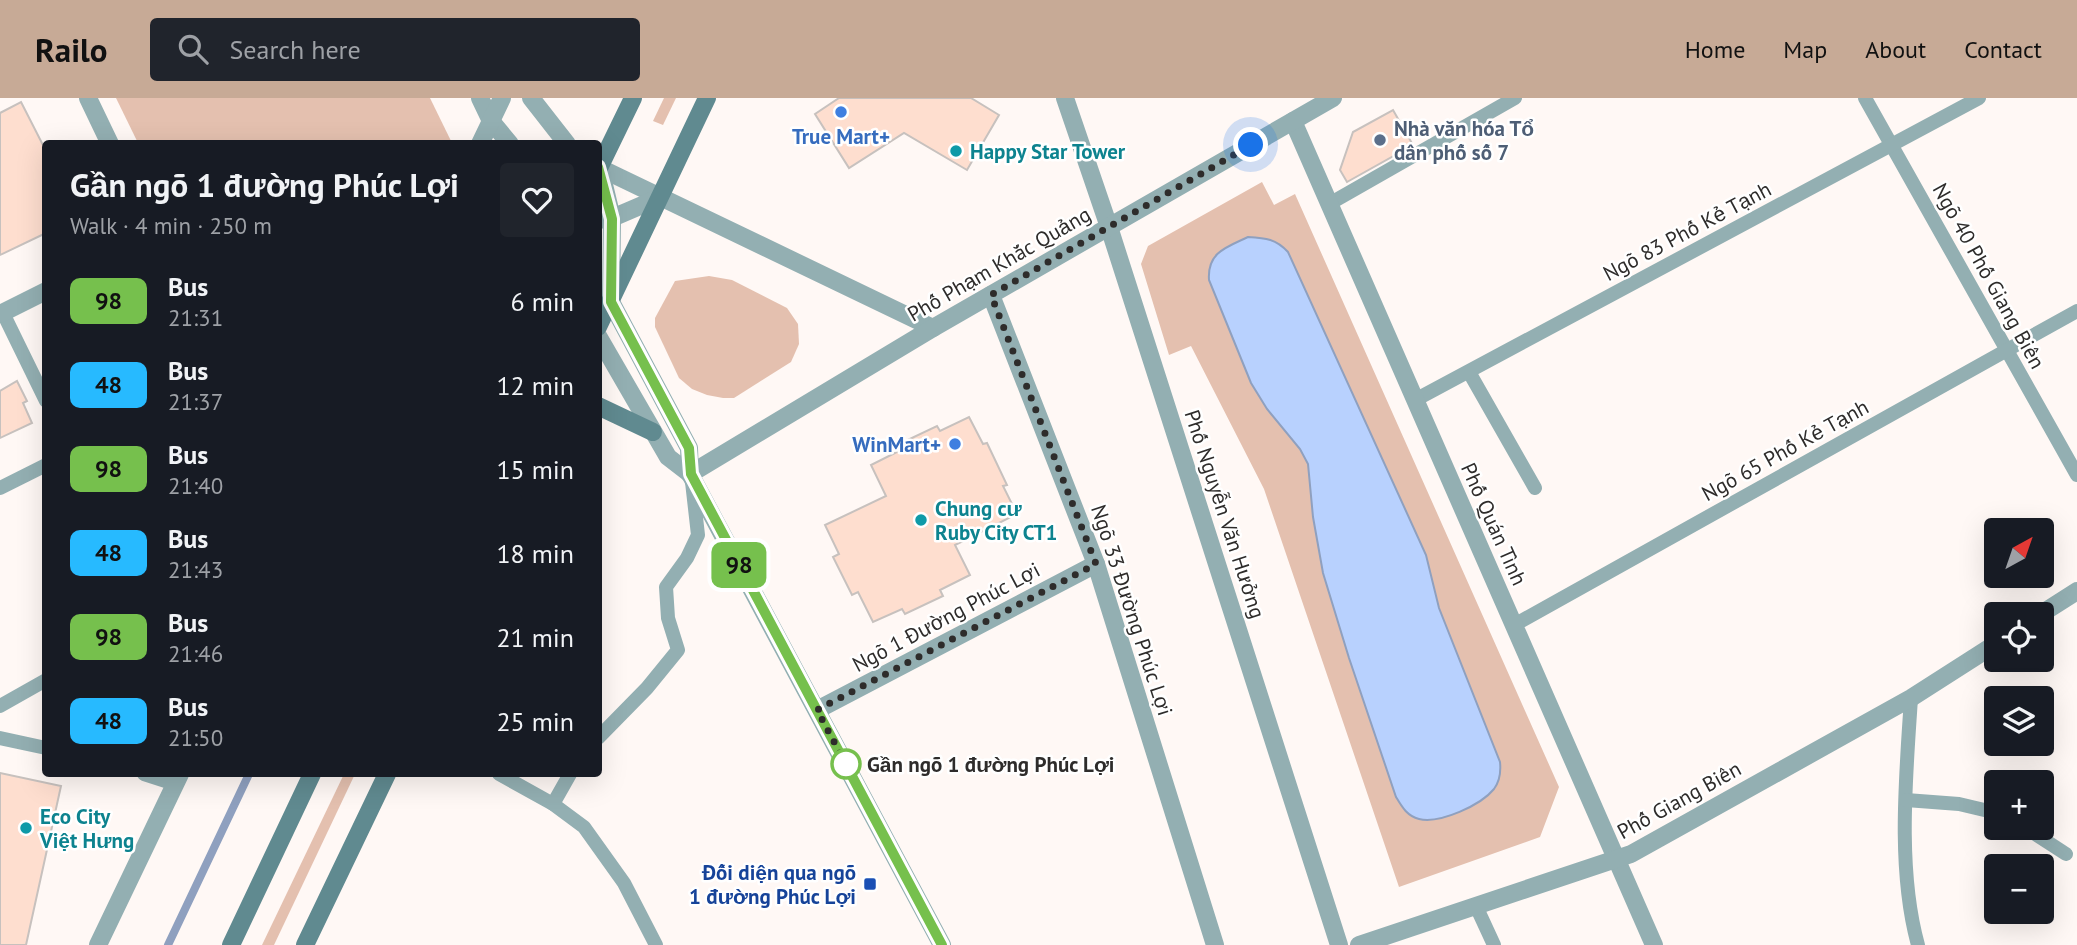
<!DOCTYPE html>
<meta charset="utf-8">
<style>
body{margin:0;font-family:"PT Sans",sans-serif;background:#20242c;color:#f1f3f6;height:100vh;display:flex;flex-direction:column;font-size:26px;white-space:nowrap}
*{box-sizing:border-box;margin:0}
p{font-size:23px;color:#9ea1a6}
.icon{flex:none;width:38px;height:38px;fill:none;stroke:currentColor;stroke-width:2;stroke-linecap:round;stroke-linejoin:round}
.map{position:relative;flex:1;overflow:hidden}
.panel{position:absolute;left:42px;top:42px;width:560px;height:637px;display:flex;flex-direction:column;background:#171b24;border-radius:7px;box-shadow:0 7px 28px #0002}
.panel>*{flex:none}
.badge{padding:0 14px;border-radius:10px;font-size:24px;line-height:46px}
.needle{width:46px;rotate:40deg}
.controls{position:absolute;left:1984px;top:420px;display:grid;gap:14px}
.controls a{display:grid;place-items:center;width:70px;height:70px;border-radius:7px;background:#171b24;box-shadow:0 7px 28px #0002;font-size:35px}
.you{position:absolute;width:35px;height:35px;margin:-18px;border:5px solid #fff;border-radius:50%;background:#1a73e8;box-shadow:0 0 0 10px #1a73e833}
.map>.badge{position:absolute;translate:-50% -50%;box-shadow:0 0 0 4px #fff}
.round{display:grid;place-items:center;flex:none;width:74px;height:74px;border-radius:7px;background:#20242c}
.overview{display:flex;align-items:center;justify-content:space-between;height:119px;padding:0 28px}
h1{font-size:33px;font-weight:700;line-height:52px}
ul{padding:0;list-style:none}
li{display:flex;align-items:center;gap:21px;height:84px;padding:0 28px}
li div{flex:1}
li b{display:block;font-size:26px}
li em{font-style:normal}
li .badge{min-width:77px;font-weight:700;text-align:center}
header{display:flex;align-items:center;gap:42px;box-sizing:border-box;height:98px;padding:0 35px;background:#c7aa96;color:#111}
header strong{font-size:33px}
nav{display:flex;gap:38px;margin-inline-start:auto;font-size:24px}
.search{width:490px;height:63px;background:#20242c;display:flex;align-items:center;gap:18px;box-sizing:border-box;padding:0 24px;border-radius:7px;color:#9ea1a6;font-size:26px}
.map>svg:first-child{display:block}
</style>
<header>
<strong>Railo</strong>
<div class="search"><svg class="icon" aria-label="search" viewBox="0 0 24 24"><circle cx="10" cy="10" r="6"/><path d="M15 15l6 6"/></svg>Search here</div>
<nav><a>Home</a><a>Map</a><a>About</a><a>Contact</a></nav>
</header>
<div class="map">
<svg width="2077" height="847" viewBox="0 0 2077 847">
<rect width="100%" height="100%" fill="#fff8f5"/>
<!-- green -->
<g fill="#e4c0af">
<polygon points="116,0 430,0 452,45 138,45"/>
<polygon points="664,0 676,0 663,27 653,23"/>
<polygon points="1262,84 1274,107 1295,96 1559,689 1540,739 1399,789 1264,391 1191,248 1169,257 1141,166 1148,148"/>
<polygon points="709,178 732,182 787,210 798,226 799,246 791,264 734,300 723,300 707,297 692,291 679,280 655,229 655,220 675,183"/>
<polygon points="344,676 355,676 274,847 262,847"/>
</g>
<!-- water -->
<path fill="#b8d1fe" stroke="#8fa0bf" stroke-width="2" d="M1248 139C1266 140 1276 141 1288 154L1426 457 1439 510 1500 664C1501 674 1500 683 1494 691 1481 707 1440 726 1419 721 1407 718 1402 709 1396 699L1349 560 1323 475 1313 419 1308 366 1300 351 1267 311 1251 285 1209 182C1207 154 1227 149 1248 139Z"/>
<g fill="none" stroke-linecap="round" stroke-linejoin="round">
<!-- stream -->
<polyline stroke="#8fa0bf" stroke-width="8" points="168,847 249,676"/>
</g>
<!-- building -->
<g fill="#fedecf" stroke="#c7c1be" stroke-width="2">
<polygon points="839,0 971,0 999,17 967,72 904,35 849,70 815,16"/>
<polygon points="21,4 46,53 46,135 0,157 0,15"/>
<polygon points="1393,12 1413,47 1347,84 1340,72 1353,34"/>
<polygon points="17,283 27,303 23,305 32,325 0,340 0,293"/>
<polygon points="969,319 983,346 987,345 1007,387 1003,388 1017,416 955,447 970,477 940,492 943,498 905,516 902,511 873,524 858,494 852,497 833,459 839,456 825,427 886,398 871,367 901,352 899,346 937,328 940,333"/>
<polygon points="0,675 61,688 26,847 0,847"/>
</g>
<g fill="none" stroke-linecap="round" stroke-linejoin="round">
<!-- service -->
<g stroke="#93afb2" stroke-width="14">
<polyline points="1865,0 2077,377"/>
<polyline points="1329,106 1515,0"/>
<polyline points="3,215 46,303"/>
<polyline points="1469,274 1535,390"/>
<polyline points="1415,302 1979,0"/>
<polyline points="0,390 46,367"/>
<polyline points="1514,527 2077,213"/>
<path d="M1911 600C1906 678 1897 771 1918 847"/>
<polyline points="0,608 46,582"/>
<polyline points="0,640 46,650"/>
<polyline points="598,640 647,590 678,552 668,520 666,489 687,460 698,437 692,384"/>
<polyline points="144,676 175,686"/>
<polyline points="499,676 553,706"/>
<polyline points="570,676 553,706 584,729 624,785 656,847"/>
<polyline points="1906,702 1959,706 1997,715"/>
<polyline points="2026,730 2066,756"/>
<polyline points="1476,808 1494,847"/>
</g>
<!-- minor -->
<g stroke="#93afb2" stroke-width="18">
<polyline points="1065,0 1109,129 1339,847"/>
<polyline points="1293,23 1654,847"/>
<polyline points="991,197 1096,466 1215,847"/>
<polyline points="0,216 46,193"/>
<polyline points="817,612 1096,466"/>
</g>
<!-- tertiary -->
<g stroke="#93afb2" stroke-width="18">
<polyline points="88,0 110,46"/>
<polyline points="480,0 491,23 510,46"/>
<polyline points="531,0 567,46"/>
<polyline points="480,46 502,0"/>
<polyline points="598,69 933,230"/>
<polyline points="600,70 612,120 611,204 689,350 690,376 942,847"/>
<polyline points="598,122 612,120 661,99"/>
<polyline points="598,238 668,359 690,376"/>
<polyline points="690,376 933,230 1333,0"/>
<polyline points="2041,516 2077,493"/>
<polyline points="98,847 180,676"/>
<polyline points="1359,847 1631,756 1911,600 1997,545"/>
</g>
<!-- secondary -->
<g stroke="#608a90" stroke-width="18">
<polyline points="598,72 633,0"/>
<polyline points="598,229 707,0"/>
<polyline points="598,308 653,334"/>
<polyline points="231,847 312,676"/>
<polyline points="305,847 387,676"/>
</g>
</g>
<g fill="none" stroke-linecap="round" stroke-linejoin="round">
<!-- line casing -->
<g stroke="#fff" stroke-width="16">
<polyline id="line" points="598,69 612,121 611,204 689,350 691,376 942,847"/>
</g>
<!-- line -->
<use href="#line" stroke="#76c04d" stroke-width="10"/>
<!-- walk -->
<polyline stroke="#2e2c2b" stroke-width="7" stroke-dasharray="0 12.6" points="846,666 817,612 1096,466 991,197 1251,47"/>
</g>
<!-- markers -->
<g fill="#3f7fe0" stroke="#fff" stroke-width="2.5">
<circle cx="841" cy="14" r="7"/>
<circle cx="955" cy="346" r="7"/>
</g>
<circle fill="#5c6f8a" stroke="#fff" stroke-width="2.5" cx="1380" cy="42" r="7"/>
<g fill="#0f9aa8" stroke="#fff" stroke-width="2.5">
<circle cx="956" cy="53" r="7"/>
<circle cx="921" cy="422" r="7"/>
<circle cx="26" cy="730" r="7"/>
</g>
<circle fill="#fff" stroke="#76c04d" stroke-width="3.5" cx="846" cy="666" r="14"/>
<rect fill="#1a4fb4" stroke="#fff" stroke-width="2.5" x="863" y="779" width="14" height="14" rx="3.5"/>
<g text-anchor="middle" dominant-baseline="central" stroke-width="5" stroke-linejoin="round" paint-order="stroke">
<!-- service labels -->
<g font-size="21" font-weight="bold" fill="#4e5e75" stroke="#fff" text-anchor="start">
<text x="1394" y="30">Nhà văn hóa Tổ<tspan x="1394" dy="24">dân phố số 7</tspan></text>
</g>
<!-- shop labels -->
<g font-size="21" font-weight="bold" fill="#366cbe" stroke="#fff">
<text x="841" y="38">True Mart+</text>
<text x="941" y="346" text-anchor="end">WinMart+</text>
</g>
<!-- culture labels -->
<g font-size="21" font-weight="bold" fill="#0d838f" stroke="#fff" text-anchor="start">
<text x="970" y="53">Happy Star Tower</text>
<text x="935" y="410">Chung cư<tspan x="935" dy="24">Ruby City CT1</tspan></text>
<text x="40" y="718">Eco City<tspan x="40" dy="24">Việt Hưng</tspan></text>
</g>
<!-- street labels -->
<g font-size="21" fill="#2e2c2b" stroke="#fff">
<text transform="translate(1687 133) rotate(-28)">Ngõ 83 Phố Kẻ Tạnh</text>
<text transform="translate(999 166) rotate(-30)">Phố Phạm Khắc Quảng</text>
<text transform="translate(1989 178) rotate(61)">Ngõ 40 Phố Giang Biên</text>
<text transform="translate(1785 352) rotate(-29)">Ngõ 65 Phố Kẻ Tạnh</text>
<text transform="translate(1225 416) rotate(72)">Phố Nguyễn Văn Hưởng</text>
<text transform="translate(1494 426) rotate(66)">Phố Quán Tình</text>
<text transform="translate(1132 512) rotate(72)">Ngõ 33 Đường Phúc Lợi</text>
<text transform="translate(946 519) rotate(-28)">Ngõ 1 Đường Phúc Lợi</text>
<text transform="translate(1679 702) rotate(-29)">Phố Giang Biên</text>
</g>
<!-- stop labels -->
<g font-size="21" font-weight="bold" fill="#2e2c2b" stroke="#fff" text-anchor="start">
<text x="867" y="666">Gần ngõ 1 đường Phúc Lợi</text>
</g>
<!-- transit labels -->
<g font-size="21" font-weight="bold" fill="#164399" stroke="#fff" text-anchor="end">
<text x="856" y="774">Đối diện qua ngõ<tspan x="856" dy="24">1 đường Phúc Lợi</tspan></text>
</g>
</g>
</svg>
<div class="controls">
<a><svg class="needle" viewBox="-14 -14 28 28"><path d="M0-13l5 13h-10z" fill="#e53935"/><path d="M0 13l5-13h-10z" fill="#9ea1a6"/></svg></a>
<a><svg class="icon" aria-label="locate" viewBox="0 0 24 24"><circle cx="12" cy="12" r="6"/><path d="M12 2v4M12 18v4M2 12h4M18 12h4"/></svg></a>
<a><svg class="icon" aria-label="layers" viewBox="0 0 24 24"><path d="M12 4l9 5-9 5-9-5zM3 14l9 5 9-5"/></svg></a>
<a>+</a>
<a>−</a>
</div>
<div class="you" style="left:1251px;top:47px"></div>
<b class="badge" style="left:739px;top:467px;background:#76c04d;color:#111">98</b>
<section class="panel">
<div class="overview"><div><h1>Gần ngõ 1 đường Phúc Lợi</h1><p>Walk · 4 min · 250 m</p></div><a class="round"><svg class="icon" aria-label="heart" viewBox="0 0 24 24"><path d="M12 20l-8-8c-3-5 5-10 8-4 3-6 11-1 8 4z"/></svg></a></div>
<ul>
<li><span class="badge" style="background:#76c04d;color:#111">98</span><div><b>Bus</b><p>21:31</p></div><em>6 min</em></li>
<li><span class="badge" style="background:#27baff;color:#111">48</span><div><b>Bus</b><p>21:37</p></div><em>12 min</em></li>
<li><span class="badge" style="background:#76c04d;color:#111">98</span><div><b>Bus</b><p>21:40</p></div><em>15 min</em></li>
<li><span class="badge" style="background:#27baff;color:#111">48</span><div><b>Bus</b><p>21:43</p></div><em>18 min</em></li>
<li><span class="badge" style="background:#76c04d;color:#111">98</span><div><b>Bus</b><p>21:46</p></div><em>21 min</em></li>
<li><span class="badge" style="background:#27baff;color:#111">48</span><div><b>Bus</b><p>21:50</p></div><em>25 min</em></li>
</ul>
</section>
</div>
